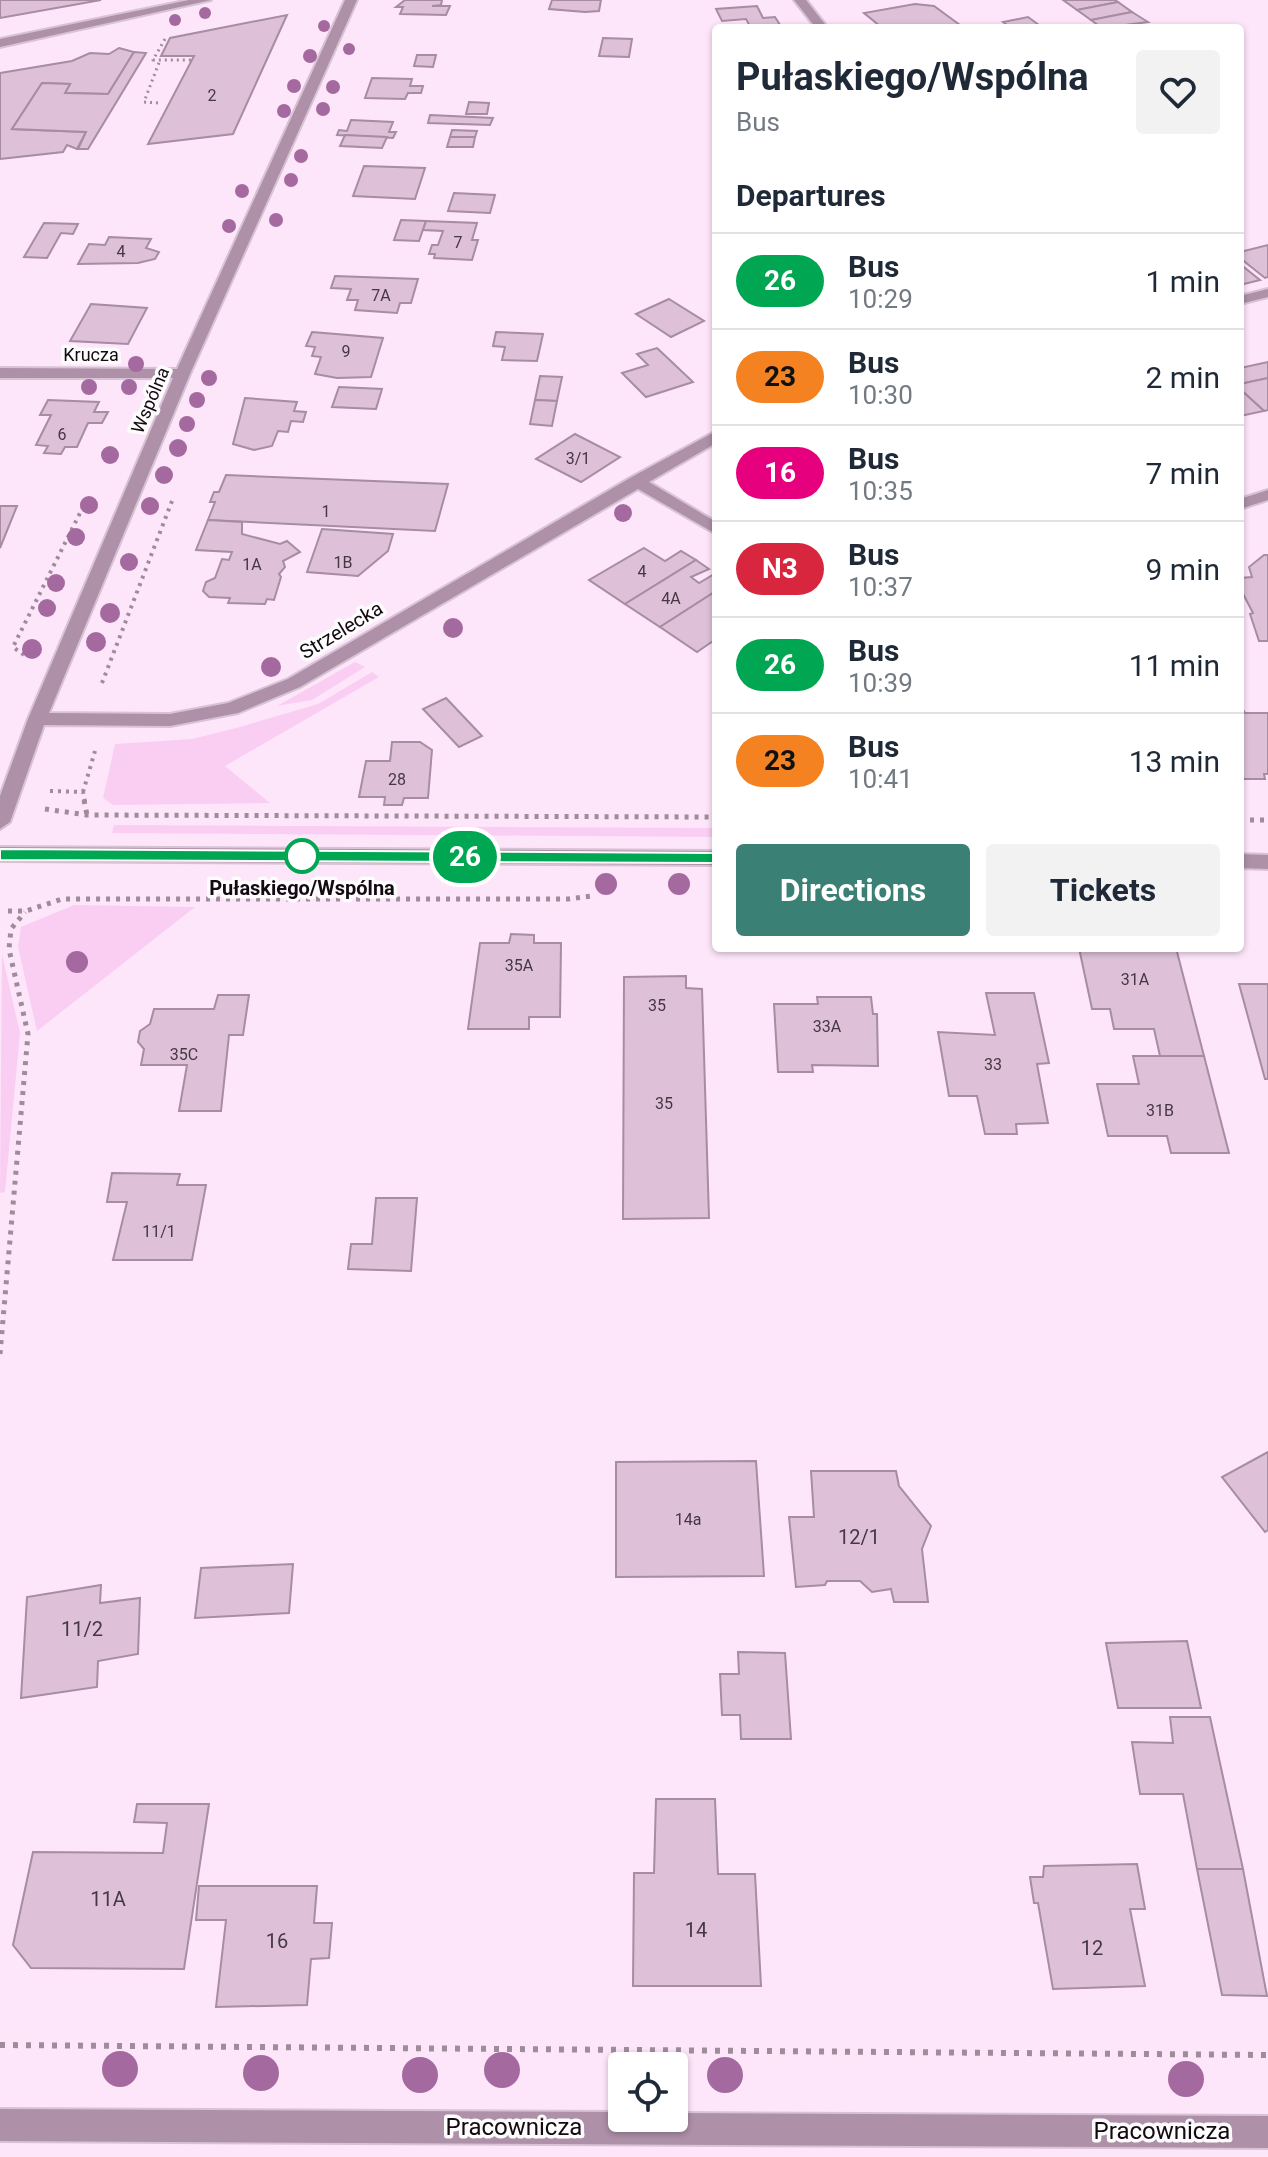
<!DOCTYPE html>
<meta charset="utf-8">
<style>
body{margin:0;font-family:Roboto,sans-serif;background:#f2f2f3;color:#1f2937;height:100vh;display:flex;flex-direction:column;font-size:30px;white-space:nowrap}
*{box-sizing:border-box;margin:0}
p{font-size:26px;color:#747a83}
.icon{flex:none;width:44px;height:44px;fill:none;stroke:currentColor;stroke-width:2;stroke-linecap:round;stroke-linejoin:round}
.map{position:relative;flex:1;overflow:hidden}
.sheet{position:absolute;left:712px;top:24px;width:532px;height:928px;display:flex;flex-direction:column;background:#fff;border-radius:8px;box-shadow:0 2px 6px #0004}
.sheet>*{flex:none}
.badge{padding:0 16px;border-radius:26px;font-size:28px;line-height:52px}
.buttons{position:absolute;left:608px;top:2052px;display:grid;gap:16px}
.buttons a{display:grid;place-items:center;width:80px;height:80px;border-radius:8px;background:#fff;box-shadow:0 2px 6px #0004;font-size:40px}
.map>.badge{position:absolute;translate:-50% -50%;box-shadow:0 0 0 4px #fff}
h2{padding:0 24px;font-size:30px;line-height:72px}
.round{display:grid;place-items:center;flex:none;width:84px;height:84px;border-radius:8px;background:#f2f2f3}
.head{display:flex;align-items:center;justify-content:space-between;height:136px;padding:0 24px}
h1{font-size:38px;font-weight:700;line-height:60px}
.cta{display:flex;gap:16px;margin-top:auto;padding:16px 24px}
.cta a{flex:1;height:92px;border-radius:8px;background:#3b8075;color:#fff;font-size:32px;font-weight:700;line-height:92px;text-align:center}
.cta a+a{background:#f2f2f3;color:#1f2937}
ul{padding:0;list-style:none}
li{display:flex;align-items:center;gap:24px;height:96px;padding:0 24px;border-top:2px solid #e0e1e3}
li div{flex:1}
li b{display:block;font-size:30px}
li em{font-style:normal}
li .badge{min-width:88px;font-weight:700;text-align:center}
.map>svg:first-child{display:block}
</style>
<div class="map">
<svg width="1268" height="2157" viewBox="0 0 1268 2157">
<rect width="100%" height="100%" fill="#fee6fa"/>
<!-- green -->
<g fill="#facef3">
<polygon points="355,662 365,667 312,700 277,706"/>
<polygon points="372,672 379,677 225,766 270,803 113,805 103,798 115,744 192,739 236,728 318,704"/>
<polygon points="114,825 716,828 716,837 112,833"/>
<polygon points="74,905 195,907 37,1031 18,947 21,927"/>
<polygon points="2,954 20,1033 5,1192 0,1193"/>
</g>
<!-- building -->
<g fill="#dec1d9" stroke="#a78ca3" stroke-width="2">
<polygon points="0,0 101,0 0,18"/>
<polygon points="405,0 442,0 441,5 432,6 450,6 446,15 400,14 403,7 396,7"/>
<polygon points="552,0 601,0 599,11 585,12 549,9"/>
<polygon points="1063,0 1115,0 1118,2 1077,10"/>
<polygon points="1118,2 1132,12 1091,20 1077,10"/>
<polygon points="915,4 934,6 960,25 881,27 864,13"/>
<polygon points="757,6 763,18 775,17 782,28 751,28 746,19 722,21 716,9"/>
<polygon points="1132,12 1148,22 1102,28 1091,20"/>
<polygon points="287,15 233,134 148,144 194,56 161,56 170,38"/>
<polygon points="1028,17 1043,28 1011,28 1003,22"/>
<polygon points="603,38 632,39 629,57 599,56"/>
<polygon points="119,48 134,52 108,94 65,93 70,84 42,83 12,129 86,132 77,149 67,145 63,152 0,159 0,73 72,61 90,53 109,54"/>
<polygon points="134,52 146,53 88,149 78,149 86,132 12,129 42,83 70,84 65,93 108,94"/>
<polygon points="417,55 436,55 433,67 414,66"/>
<polygon points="372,78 412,79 410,86 423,86 421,93 408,93 405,99 365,98"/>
<polygon points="469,102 489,103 487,114 466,114"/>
<polygon points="430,115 493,118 490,125 428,123"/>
<polygon points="351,120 393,122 389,132 396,132 393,138 337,135 339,130 347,131"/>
<polygon points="452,130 477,131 475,137 450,137"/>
<polygon points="345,135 387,137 382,148 340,146"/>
<polygon points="450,137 475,137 473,147 447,147"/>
<polygon points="364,166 425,168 415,199 353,196"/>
<polygon points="454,193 495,195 490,213 448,211"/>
<polygon points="401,220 426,221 419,241 394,240"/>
<polygon points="426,221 477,223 472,240 478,240 472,260 434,258 435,254 429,254 432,245 438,245 443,231 423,230"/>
<polygon points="44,223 78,224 73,234 61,233 47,258 24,257"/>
<polygon points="109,237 151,239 146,248 159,252 155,259 138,263 78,264 89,244 105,245"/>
<polygon points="1268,245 1268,277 1265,278 1240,258 1240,252"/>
<polygon points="1240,264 1260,280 1240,285"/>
<polygon points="335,276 418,279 411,303 400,303 397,313 355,310 358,300 347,300 351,289 331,288"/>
<polygon points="669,299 704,321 671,337 636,314"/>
<polygon points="91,304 147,308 128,344 70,341"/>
<polygon points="312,332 383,338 371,377 337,378 315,374 321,357 312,356 315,347 306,346"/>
<polygon points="496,332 543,334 537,361 502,360 505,347 493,346"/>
<polygon points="657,348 693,382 646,397 622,373 648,365 637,354"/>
<polygon points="1268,362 1268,378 1240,384 1240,368"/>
<polygon points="540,376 562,377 557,401 535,400"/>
<polygon points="1268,378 1268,410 1264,411 1240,389 1240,384"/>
<polygon points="339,387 382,389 376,409 332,407"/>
<polygon points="1240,389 1264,411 1240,416"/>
<polygon points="245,398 297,402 294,411 306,412 303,422 291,421 288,432 278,431 272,446 254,450 233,444"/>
<polygon points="48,400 99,402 94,412 108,412 102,423 88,423 77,447 65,447 61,454 44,453 48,446 36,445 51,415 40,415"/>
<polygon points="535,400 557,401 552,426 530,424"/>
<polygon points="575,434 620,457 581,482 536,459"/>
<polygon points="226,475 448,484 435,531 208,520 215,502 210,502 214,492 219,492"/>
<polygon points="0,506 17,506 0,548"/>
<polygon points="208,520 242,522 242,534 280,544 287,541 300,552 283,561 285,567 279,574 281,577 274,600 267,599 265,604 228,603 230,598 209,597 203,591 206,582 215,578 222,559 229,560 232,552 196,550"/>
<polygon points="322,529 393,534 388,551 358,576 307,572"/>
<polygon points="644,548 665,561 681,551 696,560 625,604 589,580"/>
<polygon points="1264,555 1268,555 1268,641 1259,641 1250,614 1253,613 1240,588 1240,578 1252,577 1249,567"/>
<polygon points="696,560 709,569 691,577 699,583 716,573 716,591 660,627 625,604"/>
<polygon points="716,591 716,639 697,652 660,627"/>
<polygon points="446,698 482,736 459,747 423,709"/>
<polygon points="1240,705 1245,713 1268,713 1268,774 1264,774 1265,779 1244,779 1240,774"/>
<polygon points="392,742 420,742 432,750 428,798 404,798 402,805 384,805 385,797 359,797 366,761 390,761"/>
<polygon points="511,934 534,935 534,943 561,943 560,1017 529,1017 529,1029 468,1029 480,943 509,943"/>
<polygon points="1079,948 1176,948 1204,1056 1160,1056 1154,1029 1114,1029 1110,1009 1092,1009"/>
<polygon points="686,976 686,988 702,989 709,1218 623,1219 624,977"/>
<polygon points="1239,984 1268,984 1268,1079 1265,1079"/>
<polygon points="986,993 1034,993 1049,1063 1037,1064 1048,1123 1016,1124 1017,1134 985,1134 977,1096 949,1096 938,1032 995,1035"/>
<polygon points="218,995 249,995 243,1035 229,1035 221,1111 179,1111 187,1065 141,1065 144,1049 138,1042 140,1031 150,1024 154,1009 214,1009"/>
<polygon points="817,997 871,997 873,1014 877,1014 878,1066 812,1065 813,1072 778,1072 774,1004 818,1004"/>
<polygon points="1133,1056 1204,1056 1229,1153 1171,1153 1167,1136 1108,1136 1097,1084 1139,1084"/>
<polygon points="112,1173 180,1174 177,1185 206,1185 192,1260 113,1260 127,1202 107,1202"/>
<polygon points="376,1198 417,1198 411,1271 348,1269 351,1244 372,1244"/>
<polygon points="1268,1452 1268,1530 1265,1532 1222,1477"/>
<polygon points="756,1461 764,1576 616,1577 616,1462"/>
<polygon points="811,1471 896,1471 899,1486 931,1526 922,1549 928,1602 894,1602 891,1589 872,1592 860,1581 827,1581 825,1585 796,1587 789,1517 814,1517"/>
<polygon points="293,1564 289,1613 195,1618 201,1568"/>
<polygon points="101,1585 100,1603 140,1598 138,1654 98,1661 97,1687 21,1698 27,1597"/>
<polygon points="1187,1641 1201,1708 1118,1708 1106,1643"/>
<polygon points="738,1652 785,1653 791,1739 741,1739 740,1715 722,1715 720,1674 739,1674"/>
<polygon points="1170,1717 1210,1717 1243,1869 1197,1869 1183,1794 1140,1794 1132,1742 1173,1743"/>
<polygon points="656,1799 715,1799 718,1874 755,1874 761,1986 633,1986 634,1873 654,1873"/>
<polygon points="137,1804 209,1804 184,1969 31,1968 13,1945 33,1852 163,1853 167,1823 134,1822"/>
<polygon points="1137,1864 1145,1909 1130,1909 1145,1986 1053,1989 1038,1903 1034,1903 1030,1877 1043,1877 1044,1866"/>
<polygon points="1197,1869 1243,1869 1267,1996 1222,1995"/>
<polygon points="199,1886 317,1886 314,1923 332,1923 329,1958 311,1959 307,2005 216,2007 226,1920 196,1920"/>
</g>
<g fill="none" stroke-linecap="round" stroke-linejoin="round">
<!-- service casing -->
<g stroke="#d8c3d5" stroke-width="4">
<polygon id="service" points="1268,289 1268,297 1240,304 1240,296"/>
</g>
<!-- minor casing -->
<g stroke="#d8c3d5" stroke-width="4">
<g id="minor">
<polygon points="189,0 211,0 0,47 0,39"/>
<polygon points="345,0 357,0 190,374 49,713 170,714 228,703 288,679 630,478 716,431 716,443 649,482 716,522 716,534 638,489 300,687 238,713 170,726 44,725 10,822 0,829 0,796 28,719 173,378 0,378 0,368 177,369"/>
<polygon points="794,0 806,0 828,28 816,28"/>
<polygon points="1268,490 1268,500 1240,509 1240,499"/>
<polygon points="0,847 716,851 716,865 0,861"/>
<polygon points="1240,854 1268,855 1268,869 1240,868"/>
<polygon points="0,2109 622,2112 622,2118 674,2118 674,2113 1268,2116 1268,2148 0,2141"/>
</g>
</g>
<!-- path-far3 -->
<g stroke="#9e8c9b" stroke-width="3" stroke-dasharray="2 4" stroke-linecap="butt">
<polyline points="165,39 153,60 191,60"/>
<polyline points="158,103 144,102 160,60"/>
</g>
<!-- path-far2 -->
<g stroke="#9e8c9b" stroke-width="4" stroke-dasharray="3 5" stroke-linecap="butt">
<polyline points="24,655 13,647 83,507"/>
<polyline points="102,683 172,501"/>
<polyline points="50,791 83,792 85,802"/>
<polyline points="83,792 95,751"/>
</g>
<!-- path-far1 -->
<g stroke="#9e8c9b" stroke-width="5" stroke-dasharray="4 6" stroke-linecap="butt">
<polyline points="84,800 87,815"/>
<polyline points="45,809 87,815 716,817"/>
<polyline points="1240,820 1268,820"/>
<polyline points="8,911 26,911 62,899 568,899 591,896"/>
<polyline points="0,1354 28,1034 9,949 11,929 25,912"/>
</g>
<!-- path -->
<polyline stroke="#9e8c9b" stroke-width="6" stroke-dasharray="5 8" stroke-linecap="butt" points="0,2045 1268,2055"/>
<!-- service -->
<use href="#service" fill="#ae90a9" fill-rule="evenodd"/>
<!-- minor -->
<use href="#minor" fill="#ae90a9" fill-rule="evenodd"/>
</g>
<!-- trees -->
<g fill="#a46a9f">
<circle cx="205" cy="13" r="6"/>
<circle cx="175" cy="20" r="6"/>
<circle cx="324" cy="26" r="6"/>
<circle cx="349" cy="49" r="6"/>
<circle cx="310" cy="56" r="7"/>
<circle cx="294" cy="86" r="7"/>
<circle cx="333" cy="87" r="7"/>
<circle cx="323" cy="109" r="7"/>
<circle cx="284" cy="111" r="7"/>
<circle cx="301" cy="156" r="7"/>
<circle cx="291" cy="180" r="7"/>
<circle cx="242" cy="191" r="7"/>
<circle cx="276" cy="220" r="7"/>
<circle cx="229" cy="226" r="7"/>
<circle cx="136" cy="364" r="8"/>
<circle cx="209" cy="378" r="8"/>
<circle cx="89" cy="387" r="8"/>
<circle cx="129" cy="387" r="8"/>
<circle cx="197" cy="400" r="8"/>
<circle cx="187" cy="424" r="8"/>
<circle cx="178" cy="448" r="9"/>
<circle cx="110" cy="455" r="9"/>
<circle cx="164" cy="475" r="9"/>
<circle cx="89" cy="505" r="9"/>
<circle cx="150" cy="506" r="9"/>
<circle cx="623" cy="513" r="9"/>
<circle cx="76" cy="537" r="9"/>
<circle cx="129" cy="562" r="9"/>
<circle cx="56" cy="583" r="9"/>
<circle cx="47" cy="608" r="9"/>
<circle cx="110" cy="613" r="10"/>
<circle cx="453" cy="628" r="10"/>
<circle cx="96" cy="642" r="10"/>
<circle cx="32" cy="649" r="10"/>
<circle cx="271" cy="667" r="10"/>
<circle cx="606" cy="884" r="11"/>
<circle cx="679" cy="884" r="11"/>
<circle cx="77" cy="962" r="11"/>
<circle cx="120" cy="2069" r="18"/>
<circle cx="502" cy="2070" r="18"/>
<circle cx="261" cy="2073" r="18"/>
<circle cx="420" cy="2075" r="18"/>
<circle cx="725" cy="2075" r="18"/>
<circle cx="1186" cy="2079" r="18"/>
</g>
<!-- line -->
<polygon fill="#00a651" stroke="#fff" stroke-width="2" points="0,849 716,853 723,858 716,863 0,860"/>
<!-- markers -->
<circle fill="#fff" stroke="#00a651" stroke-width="4" cx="302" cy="856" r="16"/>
<g text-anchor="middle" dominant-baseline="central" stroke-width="7" stroke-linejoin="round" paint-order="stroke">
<!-- number labels -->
<g font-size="16" fill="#463743">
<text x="212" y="95">2</text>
<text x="458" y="242">7</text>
<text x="121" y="251">4</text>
<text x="381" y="295">7A</text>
<text x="346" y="351">9</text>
<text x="62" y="434">6</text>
<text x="578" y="458">3/1</text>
<text x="326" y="511">1</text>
<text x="343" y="562">1B</text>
<text x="252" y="564">1A</text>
<text x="642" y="571">4</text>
<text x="671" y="598">4A</text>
<text x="397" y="779">28</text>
<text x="519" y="965">35A</text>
<text x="1135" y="979">31A</text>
<text x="657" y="1005">35</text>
<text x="827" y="1026">33A</text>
<text x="184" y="1054">35C</text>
<text x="993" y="1064">33</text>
<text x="664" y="1103">35</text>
<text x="1160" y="1110">31B</text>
<text x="159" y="1231">11/1</text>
<text x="688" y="1519">14a</text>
</g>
<!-- far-street labels -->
<g font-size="18" fill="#130911" stroke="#fcfcfc">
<text x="91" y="354">Krucza</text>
<text transform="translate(150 400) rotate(-67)">Wspólna</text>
</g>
<!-- street labels -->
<g font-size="20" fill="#130911" stroke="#fcfcfc">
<text transform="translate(341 630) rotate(-31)">Strzelecka</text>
</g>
<!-- stop labels -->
<g font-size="20" font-weight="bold" fill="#130911" stroke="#fcfcfc">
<text x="302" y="888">Pułaskiego/Wspólna</text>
</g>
<!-- near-number labels -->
<g font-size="20" fill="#463743">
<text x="859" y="1537">12/1</text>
<text x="82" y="1629">11/2</text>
<text x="108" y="1899">11A</text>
<text x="696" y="1930">14</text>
<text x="277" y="1941">16</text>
<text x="1092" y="1948">12</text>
</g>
<!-- near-street labels -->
<g font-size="24" fill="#130911" stroke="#fcfcfc">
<text x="514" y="2127">Pracownicza</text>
<text x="1162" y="2131">Pracownicza</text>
</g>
</g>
</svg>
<div class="buttons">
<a><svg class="icon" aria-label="locate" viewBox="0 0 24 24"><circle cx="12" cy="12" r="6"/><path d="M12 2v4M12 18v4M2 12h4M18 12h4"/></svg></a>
</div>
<b class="badge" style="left:465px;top:857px;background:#00a651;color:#fff">26</b>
<section class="sheet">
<div class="head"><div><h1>Pułaskiego/Wspólna</h1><p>Bus</p></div><a class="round"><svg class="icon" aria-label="heart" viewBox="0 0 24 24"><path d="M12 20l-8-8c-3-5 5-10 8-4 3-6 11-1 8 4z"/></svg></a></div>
<h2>Departures</h2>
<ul>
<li><span class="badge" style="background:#00a651;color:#fff">26</span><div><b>Bus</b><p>10:29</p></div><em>1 min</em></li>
<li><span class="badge" style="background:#f58220;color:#111">23</span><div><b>Bus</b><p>10:30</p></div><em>2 min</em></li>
<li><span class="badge" style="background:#e6007e;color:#fff">16</span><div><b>Bus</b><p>10:35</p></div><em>7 min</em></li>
<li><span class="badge" style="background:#d7263d;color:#fff">N3</span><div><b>Bus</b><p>10:37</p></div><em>9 min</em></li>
<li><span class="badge" style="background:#00a651;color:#fff">26</span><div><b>Bus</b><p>10:39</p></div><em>11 min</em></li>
<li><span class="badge" style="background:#f58220;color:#111">23</span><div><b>Bus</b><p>10:41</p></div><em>13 min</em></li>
</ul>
<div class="cta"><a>Directions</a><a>Tickets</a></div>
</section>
</div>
